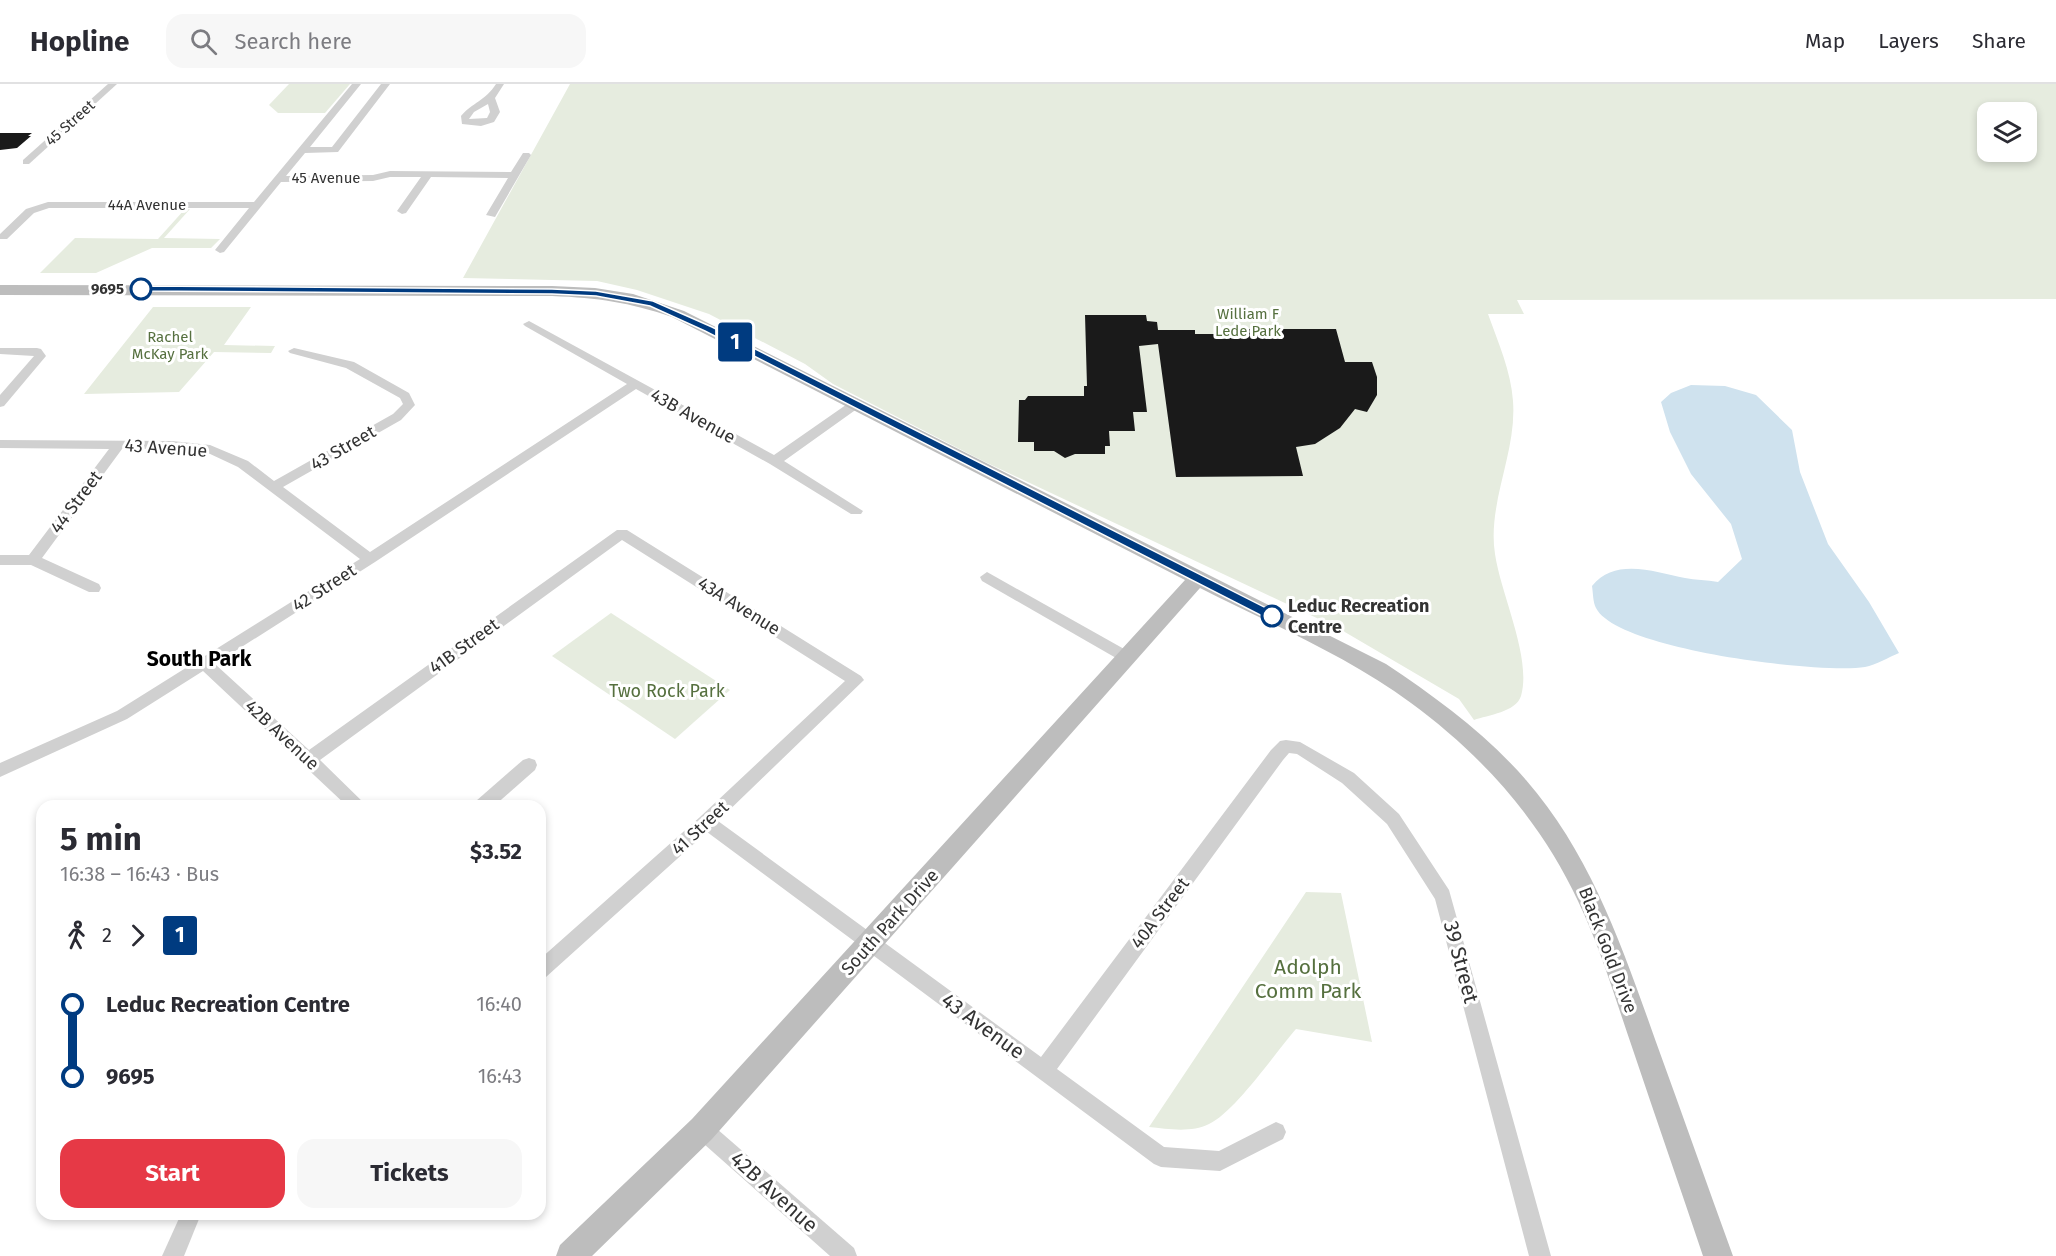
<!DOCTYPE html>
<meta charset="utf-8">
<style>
body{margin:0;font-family:"Fira Sans",sans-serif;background:#f7f7f7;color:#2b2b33;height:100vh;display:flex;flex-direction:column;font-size:22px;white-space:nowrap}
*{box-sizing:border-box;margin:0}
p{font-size:20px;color:#7c7c81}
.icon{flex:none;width:33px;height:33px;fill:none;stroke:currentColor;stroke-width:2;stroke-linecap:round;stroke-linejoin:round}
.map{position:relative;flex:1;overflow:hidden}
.side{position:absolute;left:36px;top:716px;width:510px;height:420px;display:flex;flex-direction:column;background:#fff;border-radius:18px;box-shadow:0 3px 9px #0003}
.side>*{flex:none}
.badge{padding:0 12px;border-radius:4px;font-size:21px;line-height:39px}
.controls{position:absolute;left:1977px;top:18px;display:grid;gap:12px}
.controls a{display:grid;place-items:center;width:60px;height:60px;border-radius:12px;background:#fff;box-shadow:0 3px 9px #0003;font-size:30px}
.map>.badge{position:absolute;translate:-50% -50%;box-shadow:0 0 0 3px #fff}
.legs{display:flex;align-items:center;gap:9px;height:66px;padding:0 24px;font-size:20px}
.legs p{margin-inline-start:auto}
.overview{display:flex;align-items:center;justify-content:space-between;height:102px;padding:0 24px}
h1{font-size:33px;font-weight:700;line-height:45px}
.button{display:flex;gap:12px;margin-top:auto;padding:12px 24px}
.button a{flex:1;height:69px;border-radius:18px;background:#e63946;color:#fff;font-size:24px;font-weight:700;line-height:69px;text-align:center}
.button a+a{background:#f7f7f7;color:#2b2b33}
ul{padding:0 24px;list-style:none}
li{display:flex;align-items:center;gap:21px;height:72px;font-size:22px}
li i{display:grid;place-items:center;width:9px;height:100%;margin:0 8px;background:currentColor}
li i::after{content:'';width:15px;height:15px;margin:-8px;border:4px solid;border-radius:50%;background:#fff}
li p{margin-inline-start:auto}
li:first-child i{background:linear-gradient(#0000 50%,currentColor 0)}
li:last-child i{background:linear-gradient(currentColor 50%,#0000 0)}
header{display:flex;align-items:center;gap:36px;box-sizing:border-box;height:84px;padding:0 30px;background:#fff;border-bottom:2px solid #e1e1e2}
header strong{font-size:28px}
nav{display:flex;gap:33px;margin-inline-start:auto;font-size:21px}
.search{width:420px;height:54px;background:#f7f7f7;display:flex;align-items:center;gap:15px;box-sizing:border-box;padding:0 21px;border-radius:18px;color:#7c7c81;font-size:22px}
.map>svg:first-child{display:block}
</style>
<header>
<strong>Hopline</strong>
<div class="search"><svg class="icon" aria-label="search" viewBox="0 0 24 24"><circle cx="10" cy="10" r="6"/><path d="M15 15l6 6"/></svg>Search here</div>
<nav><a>Map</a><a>Layers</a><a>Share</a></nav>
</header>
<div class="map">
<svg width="2056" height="1172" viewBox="0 0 2056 1172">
<rect width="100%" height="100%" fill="#fff"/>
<!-- green -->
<g fill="#e6ecdf" fill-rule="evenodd">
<polygon points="289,0 350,0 325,29 278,29 269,21"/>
<path d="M570 0H2056V215L1517 216 1524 230H1488C1498 258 1511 287 1513 317 1517 369 1487 419 1495 470 1501 511 1532 574 1521 612 1516 628 1488 631 1474 636L1459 615 1338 544 983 377 833 300 805 280 709 230 637 206 597 197 463 194ZM1988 28H2026V68H1988Z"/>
<polygon points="185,125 190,125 164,154 220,155 211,164 152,164 96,189 40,189 75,154 158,155"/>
<polygon points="153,223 251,223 224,261 275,262 271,269 214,268 179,308 84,310"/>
<polygon points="611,529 730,606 675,655 552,572"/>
<path d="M1306 808 1341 809 1372 958 1296 945C1276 968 1234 1029 1209 1040 1191 1049 1168 1045 1149 1043Z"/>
</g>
<!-- water -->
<path fill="#cfe2ee" d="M1691 301 1725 302 1756 311 1792 346 1800 388 1828 460 1869 518 1899 569C1889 573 1876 581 1865 583 1820 590 1617 566 1596 524 1593 519 1593 508 1592 502 1615 473 1655 488 1685 494 1695 496 1707 496 1718 498L1742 475 1731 440 1691 390 1670 348 1661 318 1671 309Z"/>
<!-- building -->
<g fill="#1a1a1a">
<polygon points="0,49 32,49 28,52 31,52 17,64 0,66"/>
<polygon points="1085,231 1146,231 1147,237 1157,238 1158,246 1195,246 1195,250 1237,250 1236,245 1336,245 1345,278 1372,278 1377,293 1377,311 1367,328 1355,325 1340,344 1315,360 1296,363 1303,392 1176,393 1158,260 1139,262 1147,328 1133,328 1135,347 1109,347 1110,362 1105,362 1105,370 1075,370 1065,374 1054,367 1034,367 1034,358 1018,358 1019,316 1025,316 1028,312 1084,312 1084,302 1087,302"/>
</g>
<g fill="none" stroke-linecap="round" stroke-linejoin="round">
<!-- street -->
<g fill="#d0d0d0" fill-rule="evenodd">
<polygon points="108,0 117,0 29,80 23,80 23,76"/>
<polygon points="352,0 361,0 310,63 332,63 381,0 390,0 338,68 305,69 286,92 373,91 390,87 511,88 523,69 529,69 531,71 495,133 486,131 508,94 431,93 406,129 402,130 397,127 421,93 390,93 373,97 281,98 224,168 220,169 215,166 249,124 49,124 34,129 7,155 0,155 0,150 26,125 48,118 254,118"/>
<path d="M496 0H504L495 14 500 28 494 38 481 42 462 40 461 32C472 19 486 16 496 0ZM488 20 490 28 487 34 469 35 474 28Z"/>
<polygon points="529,237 774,371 853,316 861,316 861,322 784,377 863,427 861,430 851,430 770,380 636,305 375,478 215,580 309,666 617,446 627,446 861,592 864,596 718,737 1041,973 1271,666 1280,657 1286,656 1300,658 1354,689 1399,730 1449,806 1551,1172 1529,1172 1435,815 1387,740 1342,699 1297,670 1289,669 1283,676 1057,985 1164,1063 1219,1067 1276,1038 1283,1041 1286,1048 1283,1055 1220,1087 1161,1083 1154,1080 707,748 546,893 540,896 540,875 700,733 845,597 622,456 320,676 367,722 347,722 203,587 127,635 0,693 0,679 117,627 360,475 238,383 208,369 172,365 122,365 42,474 99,500 101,504 99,508 89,508 31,481 0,481 0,471 29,471 109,365 0,364 0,356 172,357 210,361 248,377 274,397 393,330 403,320 400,314 346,284 290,269 288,267 294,264 354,278 409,309 415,321 401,336 283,403 370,468 627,300 525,242 523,240"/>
<polygon points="0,264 37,264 41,265 46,272 4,322 0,323 0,311 34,272 0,270"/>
<polygon points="987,488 1133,570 1135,574 1133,578 1123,578 982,497 980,493"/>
<polygon points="529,674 535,676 537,681 535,686 494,722 474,722 476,717 523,676"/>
<polygon points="702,1035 709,1038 854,1164 857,1172 830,1172 695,1052 692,1045 695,1038"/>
<polygon points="181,1130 201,1130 184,1172 162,1172"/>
</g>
<!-- secondary -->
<path fill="#bdbdbd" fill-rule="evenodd" d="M0 201 552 202 595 204 633 210 684 227 1386 580C1437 614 1486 650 1526 696 1592 772 1623 865 1656 958 1682 1029 1707 1101 1733 1172H1703C1680 1103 1656 1035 1633 966 1616 917 1601 865 1578 817 1541 737 1482 671 1411 619 1347 572 1271 540 1200 504L712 1055 592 1172H556L560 1161 692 1035 1185 496 672 233C628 218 599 214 552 212L0 211Z"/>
</g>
<!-- line-1 -->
<polygon fill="#003b80" stroke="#fff" stroke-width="1.5" points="141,202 552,205 596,207 653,217 712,243 1276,529 1278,532 1276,535 1268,535 705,247 650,222 596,212 552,210 138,207 138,203"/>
<!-- markers -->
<g fill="#fff" stroke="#003b80" stroke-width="3">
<circle cx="141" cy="205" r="10"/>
<circle cx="1272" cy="532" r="10"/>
</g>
<g text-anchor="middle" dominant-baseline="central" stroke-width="6" stroke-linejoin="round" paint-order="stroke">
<!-- far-street labels -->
<g font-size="15" fill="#333" stroke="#fff">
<text transform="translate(70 39) rotate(-42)">45 Street</text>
<text x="326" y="94">45 Avenue</text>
<text x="147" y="121">44A Avenue</text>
</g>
<!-- far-stop labels -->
<g font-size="15" font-weight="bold" fill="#333" stroke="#fff" text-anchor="end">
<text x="124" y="205">9695</text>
</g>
<!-- far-park labels -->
<g font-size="15" fill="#56703f" stroke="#fff">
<text x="1248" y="230">William F<tspan x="1248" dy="17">Lede Park</tspan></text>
<text x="170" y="253">Rachel<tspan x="170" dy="17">McKay Park</tspan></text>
</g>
<!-- street labels -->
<g font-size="18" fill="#333" stroke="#fff">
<text transform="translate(693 332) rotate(29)">43B Avenue</text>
<text transform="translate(166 364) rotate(4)">43 Avenue</text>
<text transform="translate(343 364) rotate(-30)">43 Street</text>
<text transform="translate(76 418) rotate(-53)">44 Street</text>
<text transform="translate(324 504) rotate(-33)">42 Street</text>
<text transform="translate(739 522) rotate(32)">43A Avenue</text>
<text transform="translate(464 562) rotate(-36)">41B Street</text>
<text transform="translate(282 651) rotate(43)">42B Avenue</text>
<text transform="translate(700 744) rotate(-43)">41 Street</text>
<text transform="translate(1160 829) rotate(-53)">40A Street</text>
<text transform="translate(890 838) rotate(-48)">South Park Drive</text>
<text transform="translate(1608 866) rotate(69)">Black Gold Drive</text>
</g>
<!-- stop labels -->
<g font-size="18" font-weight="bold" fill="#333" stroke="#fff" text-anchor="start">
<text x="1288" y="522">Leduc Recreation<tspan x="1288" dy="21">Centre</tspan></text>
</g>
<!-- park labels -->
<g font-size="18" fill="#56703f" stroke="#fff">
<text x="667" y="607">Two Rock Park</text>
</g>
<!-- quarter labels -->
<g font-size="21" font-weight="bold" fill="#000" stroke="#fff">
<text x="199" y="575">South Park</text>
</g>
<!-- near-street labels -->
<g font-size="21" fill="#333" stroke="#fff">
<text transform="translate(1461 878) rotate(75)">39 Street</text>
<text transform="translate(983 942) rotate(36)">43 Avenue</text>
<text transform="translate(774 1108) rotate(42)">42B Avenue</text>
</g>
<!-- near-park labels -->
<g font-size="21" fill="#56703f" stroke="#fff">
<text x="1308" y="883">Adolph<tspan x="1308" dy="24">Comm Park</tspan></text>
</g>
</g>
</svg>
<div class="controls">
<a><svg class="icon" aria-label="layers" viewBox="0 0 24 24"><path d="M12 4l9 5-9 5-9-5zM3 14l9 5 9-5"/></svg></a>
</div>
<b class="badge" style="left:735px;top:258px;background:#003b80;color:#fff">1</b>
<section class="side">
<div class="overview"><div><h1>5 min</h1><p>16:38 – 16:43 · Bus</p></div><b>$3.52</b></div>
<div class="legs"><svg class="icon" aria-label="walk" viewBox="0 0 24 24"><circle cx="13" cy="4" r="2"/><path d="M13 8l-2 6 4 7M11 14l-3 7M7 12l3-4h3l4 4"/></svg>2<svg class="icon" aria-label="forward" viewBox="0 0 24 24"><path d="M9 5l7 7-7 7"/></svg><b class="badge" style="background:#003b80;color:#fff">1</b></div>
<ul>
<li><i style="color:#003b80"></i><b>Leduc Recreation Centre</b><p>16:40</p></li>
<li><i style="color:#003b80"></i><b>9695</b><p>16:43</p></li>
</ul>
<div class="button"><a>Start</a><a>Tickets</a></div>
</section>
</div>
